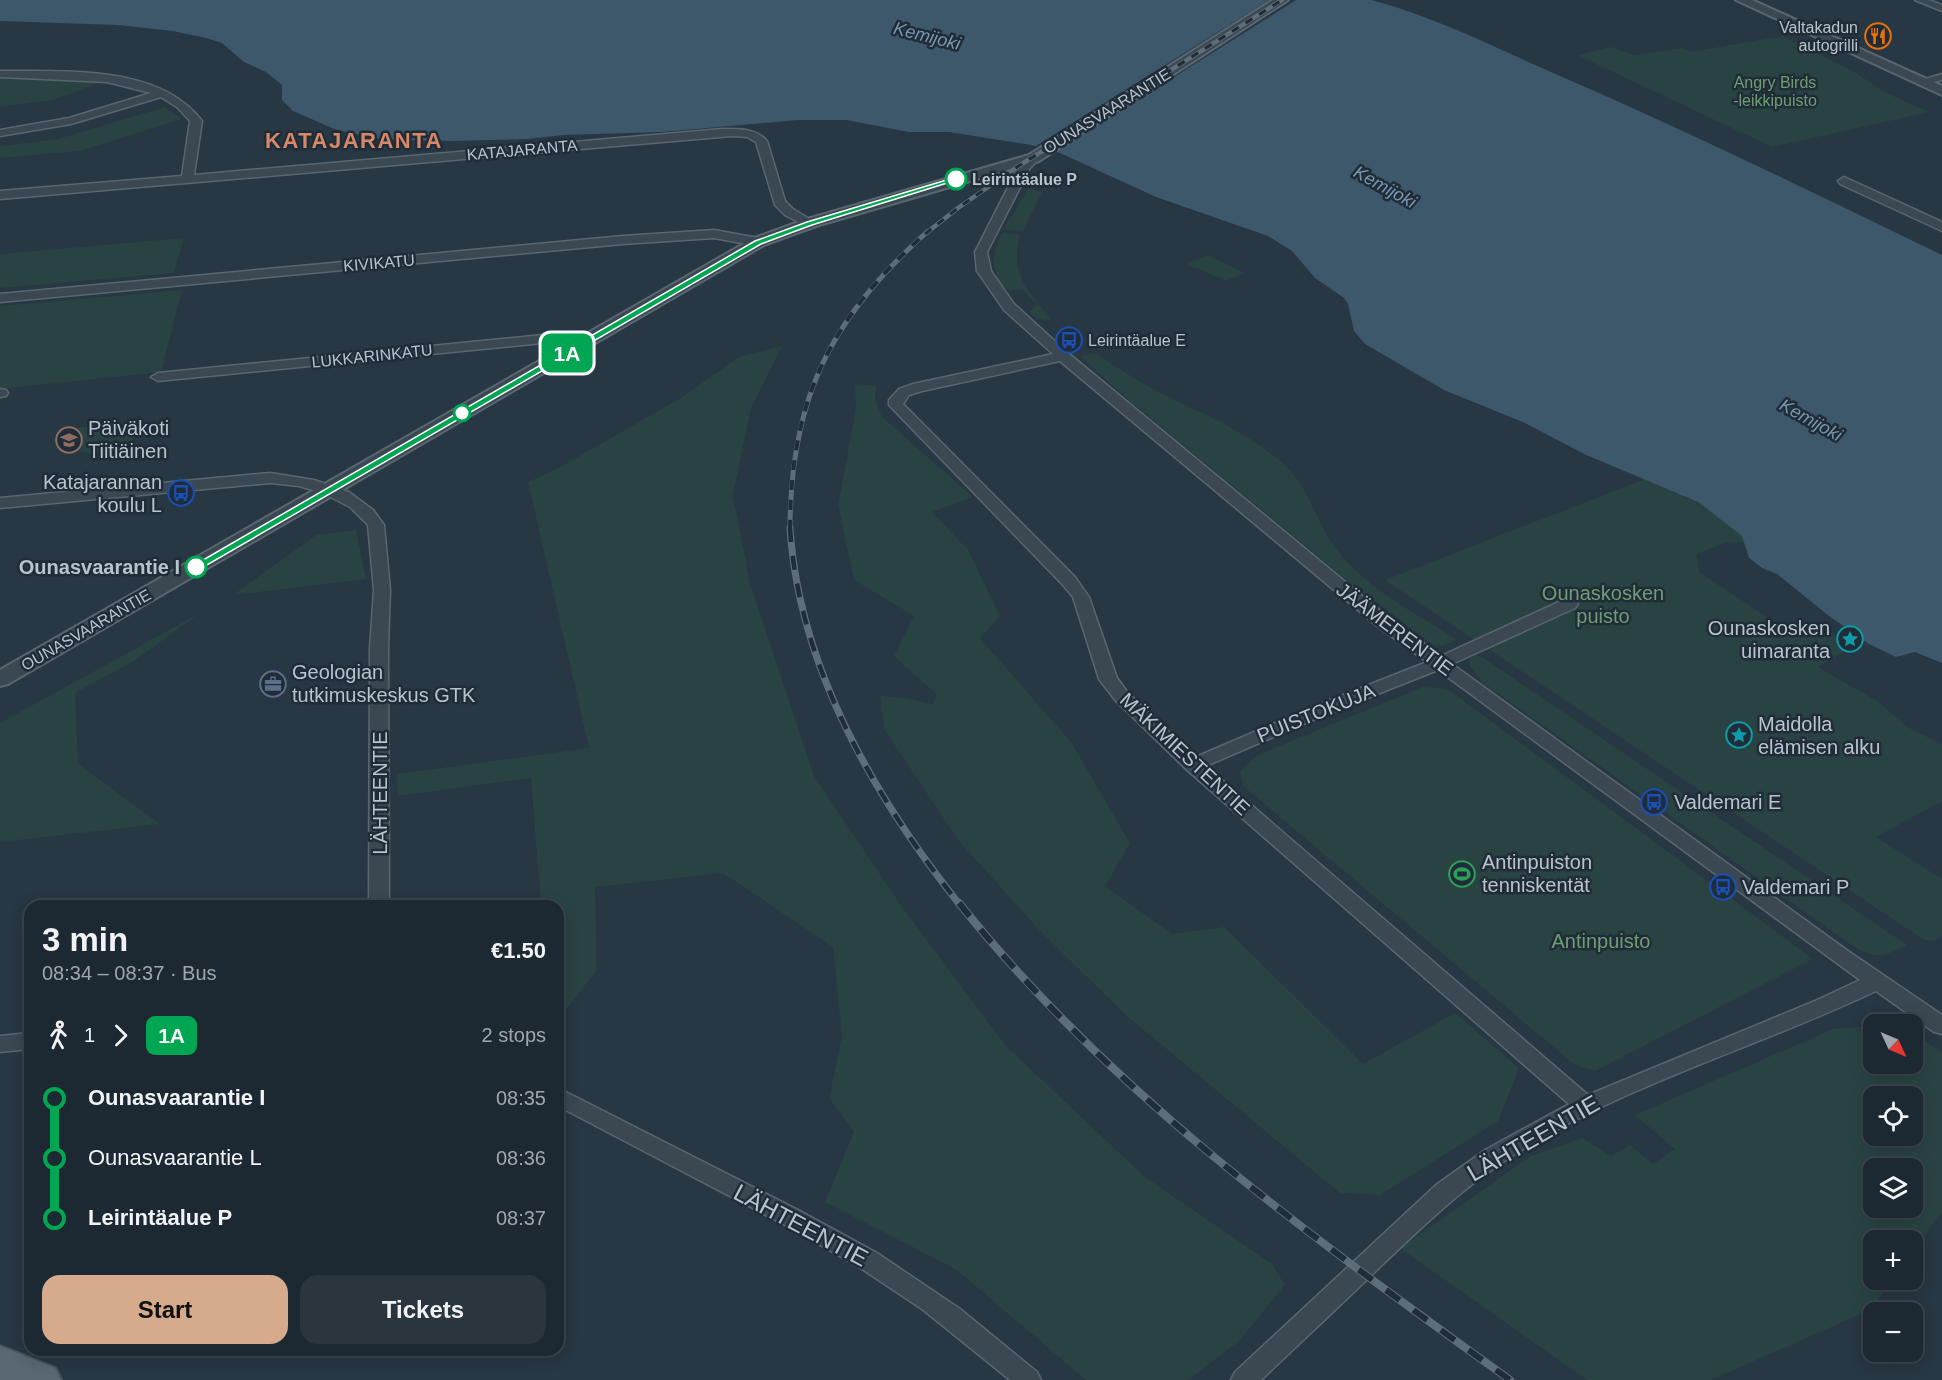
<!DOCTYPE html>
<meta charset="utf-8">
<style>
body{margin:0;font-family:Arial,sans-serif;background:#2a353e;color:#f1f3f6;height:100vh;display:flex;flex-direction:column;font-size:22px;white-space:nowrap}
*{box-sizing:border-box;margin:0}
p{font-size:20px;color:#a0a6ac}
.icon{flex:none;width:33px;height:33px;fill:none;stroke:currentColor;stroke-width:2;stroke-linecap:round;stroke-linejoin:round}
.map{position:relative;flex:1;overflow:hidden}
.drawer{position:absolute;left:24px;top:900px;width:540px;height:456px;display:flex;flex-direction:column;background:#1d2932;border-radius:18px;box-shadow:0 3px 15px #0003,0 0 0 2px #3b454d}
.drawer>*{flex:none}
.badge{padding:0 12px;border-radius:9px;font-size:21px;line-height:39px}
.needle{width:39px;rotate:134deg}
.buttons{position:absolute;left:1863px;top:1014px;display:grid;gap:12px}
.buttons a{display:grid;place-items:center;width:60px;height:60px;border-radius:12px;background:#1d2932;box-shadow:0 3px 15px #0003,0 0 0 2px #3b454d;font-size:30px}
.map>.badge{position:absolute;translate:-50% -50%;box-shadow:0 0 0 3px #fff}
.legs{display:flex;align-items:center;gap:9px;height:66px;padding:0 18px;font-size:20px}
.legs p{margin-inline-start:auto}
.headline{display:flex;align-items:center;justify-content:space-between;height:102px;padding:0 18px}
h1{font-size:33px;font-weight:600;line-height:45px}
.button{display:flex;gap:12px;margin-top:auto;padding:12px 18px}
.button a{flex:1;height:69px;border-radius:18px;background:#d6ab8b;color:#111;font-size:24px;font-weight:600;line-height:69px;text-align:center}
.button a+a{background:#2a353e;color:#f1f3f6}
ul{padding:0 18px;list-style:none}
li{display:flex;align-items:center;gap:21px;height:60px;font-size:22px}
li i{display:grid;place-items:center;width:9px;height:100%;margin:0 8px;background:currentColor}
li i::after{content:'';width:15px;height:15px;margin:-8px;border:4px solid;border-radius:50%;background:#1d2932}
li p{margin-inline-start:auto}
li:first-child i{background:linear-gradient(#0000 50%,currentColor 0)}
li:last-child i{background:linear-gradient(currentColor 50%,#0000 0)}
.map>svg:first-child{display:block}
</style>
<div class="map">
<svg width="1942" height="1380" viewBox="0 0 1942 1380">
<rect width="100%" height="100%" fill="#273743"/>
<!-- green -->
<g fill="#294343" fill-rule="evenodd">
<polygon points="1782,36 1855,72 1884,92 1930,112 1772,147 1577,55 1612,47 1634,55 1683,48 1691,52"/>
<polygon points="0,78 99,83 53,100 0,107"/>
<polygon points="165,107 182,119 80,151 0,158 0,146 58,139"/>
<polygon points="1029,188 1042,192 1023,231 1006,230 1004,228"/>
<path d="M1003 233 1020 235C1009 274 1028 291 1051 319 1042 321 1036 319 1029 312L1037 305 1022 289C993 300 986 250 1003 233Z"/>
<polygon points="184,238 174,273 0,288 0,254"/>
<polygon points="1207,255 1245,273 1226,281 1187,264"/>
<polygon points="182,290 161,372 0,389 0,306"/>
<polygon points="782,346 751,408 733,495 750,583 814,776 902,907 1006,1046 1145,1177 1272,1264 1285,1285 1239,1341 1188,1380 1086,1380 957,1270 825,1202 854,1132 829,1098 842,1036 833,947 723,873 595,887 597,970 558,1020 558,906 541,906 531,778 398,796 397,774 589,748 528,482 555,470 679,399 739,357"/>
<path d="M1095 353C1116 367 1138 381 1161 393 1201 413 1244 430 1279 460 1311 486 1313 518 1335 547 1365 589 1415 612 1457 640L1441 646 1433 645 1348 581 1280 525 1130 401 1080 356Z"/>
<polygon points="855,384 876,386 875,399 882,417 973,497 932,512 968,550 1000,616 980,638 1071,742 1130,843 1105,886 1172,934 1224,927 1363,1064 1455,1013 1519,1068 1498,1121 1380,1195 1340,1193 1128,1017 1042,933 958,840 884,729 880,696 906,698 932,704 937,695 894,656 914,616 854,580 838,505 856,408"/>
<polygon points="138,421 130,450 91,454 71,448 76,428"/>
<polygon points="1645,479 1698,502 1742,536 1746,542 1724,543 1697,554 1699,572 1788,631 1831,633 1850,648 1818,667 1877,701 1907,727 1942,744 1942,801 1876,837 1942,879 1942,936 1934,941 1924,940 1385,580"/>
<polygon points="356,530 366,579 233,595 316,535"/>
<polygon points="200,613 134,661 75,693 78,764 160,824 0,842 0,723"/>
<path d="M1475 655 1482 657 1907 945C1884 957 1875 960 1853 946L1482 682 1470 666V659Z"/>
<polygon points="1425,686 1449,690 1813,959 1595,1071 1575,1065 1243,786 1240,771 1257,755"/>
<path d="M1873 1026 1874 1064H1912L1913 1032 1942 1053V1211L1913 1252 1912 1240H1874V1280H1893L1870 1310 1711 1380H1587L1400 1248 1531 1156 1582 1138 1611 1156 1630 1145 1653 1164 1675 1149 1635 1115 1833 1029ZM1874 1096H1912V1136H1874ZM1874 1168H1912V1208H1874Z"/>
</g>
<!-- water -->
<path fill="#3d576b" d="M0 0H1371C1433 16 1492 46 1551 72 1683 129 1812 192 1942 255V663L1915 652 1896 657 1869 644 1829 616 1777 574 1762 568 1749 558 1742 536 1698 502 1584 454 1525 423 1444 390 1365 344 1354 331 1348 304 1344 298 1315 278 1292 251 1268 236 1156 197 1060 153 1031 145 949 132H909L846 120H798L663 132 563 135 529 139 453 141 383 140 334 129 293 111 282 100V85L266 72 244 62 222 43 206 38 173 31 117 25 0 21Z"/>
<!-- pier -->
<polygon fill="#273743" points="1269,0 1296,0 1052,154 1031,149"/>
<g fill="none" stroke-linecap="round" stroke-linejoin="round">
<!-- minor casing -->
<g stroke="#59666f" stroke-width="3">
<g id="minor">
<polygon points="1915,0 1929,0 1942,5 1942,11"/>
<path d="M0 71C64 72 159 64 202 121L194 175 722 129C738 129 756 128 767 141L785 201 793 209 816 223 814 226H806L785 215 775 205 756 142 747 137 732 136 0 199V191L182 176 190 121 177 107 161 97 71 124 0 136V130L69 118 151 93 107 82 0 77Z"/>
<polygon points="1942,74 1942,80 1920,85 1915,82"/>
<path d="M1034 154 1040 158 1030 168 987 252 991 271 1014 304 1068 353 1389 618 1441 656 1563 600H1575L1578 604 1575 608 1452 664 1848 951 1942 1015V1034L1934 1032 1876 991C1754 1049 1612 1088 1500 1164 1457 1193 1421 1228 1383 1264 1343 1303 1302 1341 1261 1380H1231L1235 1372 1436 1185 1485 1150 1569 1104 1186 769 1116 701 1099 679 1073 597 1063 585 889 405V400L899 389 913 384 1053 354 1004 310 977 271 975 252 1019 166ZM1060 361 1377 626 1427 662 1310 708 1196 757 1128 693 1117 678 1089 597 1075 577 903 404 909 395 922 391ZM1438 670 1834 961 1860 980 1815 1001 1588 1095 1206 766 1322 716Z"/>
<polygon points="1844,177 1942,222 1942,231 1840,184 1838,181"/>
<polygon points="714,230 758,238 764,242 758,246 714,238 623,244 0,302 0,294 623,236"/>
<polygon points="543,335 564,335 591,340 593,343 586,347 564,343 543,343 158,381 151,377 158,373"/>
<polygon points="0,389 6,390 8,393 6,396 0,397"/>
<polygon points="270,473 314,480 349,492 373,510 384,525 390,590 388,648 389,906 369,906 370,648 374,590 368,525 350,507 323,493 299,486 270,483 0,508 0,498"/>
<polygon points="30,1033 30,1049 0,1052 0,1036"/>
<polygon points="558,1088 800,1211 877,1253 960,1309 1037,1372 1041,1380 1010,1380 922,1309 859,1267 783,1224 558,1106"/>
</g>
</g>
<!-- tertiary casing -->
<g stroke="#59666f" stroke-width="4">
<g id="tertiary">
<polygon points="1273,0 1288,0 1039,161 816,226 764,245 8,684 0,686 0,670 752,239 804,220 1029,155"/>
<polygon points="1736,0 1752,0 1942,86 1942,95"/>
</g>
</g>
<!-- primary casing -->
<g stroke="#48545e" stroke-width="4">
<polygon id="primary" points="0,1346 55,1368 61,1380 0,1380"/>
</g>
<!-- minor -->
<use href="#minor" fill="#3b4852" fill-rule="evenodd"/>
<!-- tertiary -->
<use href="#tertiary" fill="#3b4852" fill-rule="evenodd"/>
<!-- primary -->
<use href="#primary" fill="#596772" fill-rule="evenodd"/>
<!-- rail-far3 casing -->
<g stroke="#5d6d79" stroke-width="4.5">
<polyline id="rail-far3" points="925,234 958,208 1017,167 1282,0"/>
</g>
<!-- rail-far2 casing -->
<g stroke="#5d6d79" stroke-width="5">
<path id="rail-far2" d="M790 530C790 400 830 318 927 232"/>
</g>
<!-- rail-far1 casing -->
<g stroke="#5d6d79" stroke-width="7">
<path id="rail-far1" d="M790 528C799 668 874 797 960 905"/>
</g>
<!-- rail casing -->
<g stroke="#5d6d79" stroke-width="8">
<path id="rail" d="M959 903C1112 1095 1312 1237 1510 1380"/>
</g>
<!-- rail-far3 -->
<use href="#rail-far3" stroke="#202d38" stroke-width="3" stroke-dasharray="8" stroke-linecap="butt"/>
<!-- rail-far2 -->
<use href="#rail-far2" stroke="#202d38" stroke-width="4" stroke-dasharray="10" stroke-linecap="butt"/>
<!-- rail-far1 -->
<use href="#rail-far1" stroke="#202d38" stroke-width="4.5" stroke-dasharray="14" stroke-linecap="butt"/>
<!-- rail -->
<use href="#rail" stroke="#202d38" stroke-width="6" stroke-dasharray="17" stroke-linecap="butt"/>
</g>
<!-- line-1 -->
<polygon fill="#00a651" stroke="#fff" stroke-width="1.5" points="953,178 960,179 812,225 761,244 200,569 193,569 191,567 755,241 807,222"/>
<!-- icons -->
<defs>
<g id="restaurant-ring" transform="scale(1.35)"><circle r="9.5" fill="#202d38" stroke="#e8710a" stroke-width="1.5"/><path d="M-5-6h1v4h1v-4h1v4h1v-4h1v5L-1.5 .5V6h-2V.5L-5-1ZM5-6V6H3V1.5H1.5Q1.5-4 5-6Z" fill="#e8710a"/></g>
<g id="bus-ring" transform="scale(1.35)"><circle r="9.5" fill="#202d38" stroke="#1a4fb4" stroke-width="1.5"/><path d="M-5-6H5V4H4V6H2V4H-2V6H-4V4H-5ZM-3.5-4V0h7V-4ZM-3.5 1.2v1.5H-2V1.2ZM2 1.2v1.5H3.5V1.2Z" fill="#1a4fb4"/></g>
<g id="school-ring" transform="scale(1.35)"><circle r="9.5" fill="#202d38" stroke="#8d6e63" stroke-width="1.5"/><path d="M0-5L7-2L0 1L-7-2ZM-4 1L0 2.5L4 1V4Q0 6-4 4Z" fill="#8d6e63"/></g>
<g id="sight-ring" transform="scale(1.35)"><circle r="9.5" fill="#202d38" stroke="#0f9aa8" stroke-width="1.5"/><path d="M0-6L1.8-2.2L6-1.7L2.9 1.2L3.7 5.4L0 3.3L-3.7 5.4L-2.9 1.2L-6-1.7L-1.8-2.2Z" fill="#0f9aa8"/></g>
<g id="office-ring" transform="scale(1.35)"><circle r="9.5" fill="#202d38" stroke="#5c6f8a" stroke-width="1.5"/><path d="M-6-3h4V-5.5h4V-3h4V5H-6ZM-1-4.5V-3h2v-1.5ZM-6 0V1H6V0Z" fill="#5c6f8a"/></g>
<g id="stadium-ring" transform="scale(1.35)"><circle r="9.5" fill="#202d38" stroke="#2e9e5b" stroke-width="1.5"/><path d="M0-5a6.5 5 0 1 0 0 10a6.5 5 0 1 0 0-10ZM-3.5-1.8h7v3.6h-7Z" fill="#2e9e5b"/></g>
</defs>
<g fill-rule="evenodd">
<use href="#restaurant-ring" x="1878" y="36"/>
<use href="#bus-ring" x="1069" y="340"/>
<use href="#school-ring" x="69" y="440"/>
<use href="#bus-ring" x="181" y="493"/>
<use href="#sight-ring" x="1850" y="639"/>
<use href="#office-ring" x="273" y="684"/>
<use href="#sight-ring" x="1739" y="735"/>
<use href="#bus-ring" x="1654" y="802"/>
<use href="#stadium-ring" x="1462" y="874"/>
<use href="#bus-ring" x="1723" y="887"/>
</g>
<!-- markers -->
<g fill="#fff" stroke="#00a651" stroke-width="3">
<circle cx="956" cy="179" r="10"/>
<circle cx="462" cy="413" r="8"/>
<circle cx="196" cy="567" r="10"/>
</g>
<g text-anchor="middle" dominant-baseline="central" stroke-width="5" stroke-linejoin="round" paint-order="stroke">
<!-- far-poi labels -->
<g font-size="16" fill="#b8c3cc" stroke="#202d38" text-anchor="end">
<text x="1858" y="27">Valtakadun<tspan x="1858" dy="18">autogrilli</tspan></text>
<text x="1088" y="340" text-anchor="start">Leirintäalue E</text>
</g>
<!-- far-park labels -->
<g font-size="16" fill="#6f9d73" stroke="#202d38">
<text x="1775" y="82">Angry Birds<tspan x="1775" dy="18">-leikkipuisto</tspan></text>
</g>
<!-- far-street labels -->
<g font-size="16" fill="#b8c3cc" stroke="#202d38">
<text transform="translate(1107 111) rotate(-32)">OUNASVAARANTIE</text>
<text transform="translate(522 150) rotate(-5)">KATAJARANTA</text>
<text transform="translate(379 263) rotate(-5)">KIVIKATU</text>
<text transform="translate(372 356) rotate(-6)">LUKKARINKATU</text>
<text transform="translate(86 630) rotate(-30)">OUNASVAARANTIE</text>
</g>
<!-- far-stop labels -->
<g font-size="16" font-weight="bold" fill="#b8c3cc" stroke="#202d38" text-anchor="start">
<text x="972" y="179">Leirintäalue P</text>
</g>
<!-- far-water labels -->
<g font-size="18" font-style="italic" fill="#7997af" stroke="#202d38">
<text transform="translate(927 36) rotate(14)">Kemijoki</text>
<text transform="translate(1385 187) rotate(29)">Kemijoki</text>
<text transform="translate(1811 420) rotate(29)">Kemijoki</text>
</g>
<!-- poi labels -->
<g font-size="20" fill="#b8c3cc" stroke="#202d38" text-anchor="start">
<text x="88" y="428">Päiväkoti<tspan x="88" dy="23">Tiitiäinen</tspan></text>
<text x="162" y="482" text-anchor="end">Katajarannan<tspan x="162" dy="23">koulu L</tspan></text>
<text x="1830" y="628" text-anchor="end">Ounaskosken<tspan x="1830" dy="23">uimaranta</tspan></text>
<text x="292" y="672">Geologian<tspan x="292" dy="23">tutkimuskeskus GTK</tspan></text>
<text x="1758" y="724">Maidolla<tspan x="1758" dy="23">elämisen alku</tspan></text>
<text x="1674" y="802">Valdemari E</text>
<text x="1482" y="862">Antinpuiston<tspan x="1482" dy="23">tenniskentät</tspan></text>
<text x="1742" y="887">Valdemari P</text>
</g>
<!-- stop labels -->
<g font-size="20" font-weight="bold" fill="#b8c3cc" stroke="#202d38" text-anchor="end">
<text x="180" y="567">Ounasvaarantie I</text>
</g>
<!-- park labels -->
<g font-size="20" fill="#6f9d73" stroke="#202d38">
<text x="1603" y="593">Ounaskosken<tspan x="1603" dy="23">puisto</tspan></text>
<text x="1601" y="941">Antinpuisto</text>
</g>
<!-- street labels -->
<g font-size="20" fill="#b8c3cc" stroke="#202d38">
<text transform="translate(1395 629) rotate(37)">JÄÄMERENTIE</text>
<text transform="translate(1316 713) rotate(-22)">PUISTOKUJA</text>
<text transform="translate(1185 754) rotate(43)">MÄKIMIESTENTIE</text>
<text transform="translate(380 793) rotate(-90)">LÄHTEENTIE</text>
</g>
<!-- far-district labels -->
<g font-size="22" font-weight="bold" letter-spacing="1.5" fill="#d68969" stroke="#202d38">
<text x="354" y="140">KATAJARANTA</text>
</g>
<!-- near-street labels -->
<g font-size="24" fill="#b8c3cc" stroke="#202d38">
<text transform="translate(1533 1138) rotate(-30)">LÄHTEENTIE</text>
<text transform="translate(801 1225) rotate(28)">LÄHTEENTIE</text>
</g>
</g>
</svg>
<div class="buttons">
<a><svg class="needle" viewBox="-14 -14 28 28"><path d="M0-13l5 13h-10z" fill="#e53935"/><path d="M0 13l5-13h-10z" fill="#a0a6ac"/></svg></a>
<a><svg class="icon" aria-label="locate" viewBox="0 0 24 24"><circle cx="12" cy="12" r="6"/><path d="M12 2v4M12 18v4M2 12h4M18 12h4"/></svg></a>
<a><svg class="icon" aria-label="layers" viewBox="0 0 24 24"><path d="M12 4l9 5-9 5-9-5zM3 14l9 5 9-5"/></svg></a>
<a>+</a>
<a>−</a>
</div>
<b class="badge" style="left:567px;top:353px;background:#00a651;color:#fff">1A</b>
<section class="drawer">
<div class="headline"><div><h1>3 min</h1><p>08:34 – 08:37 · Bus</p></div><b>€1.50</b></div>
<div class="legs"><svg class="icon" aria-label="walk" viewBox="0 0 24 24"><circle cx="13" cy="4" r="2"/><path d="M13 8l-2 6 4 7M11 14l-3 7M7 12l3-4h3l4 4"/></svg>1<svg class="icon" aria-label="forward" viewBox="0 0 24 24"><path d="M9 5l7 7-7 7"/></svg><b class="badge" style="background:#00a651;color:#fff">1A</b><p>2 stops</p></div>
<ul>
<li><i style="color:#00a651"></i><b>Ounasvaarantie I</b><p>08:35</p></li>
<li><i style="color:#00a651"></i><span>Ounasvaarantie L</span><p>08:36</p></li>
<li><i style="color:#00a651"></i><b>Leirintäalue P</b><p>08:37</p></li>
</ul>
<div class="button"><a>Start</a><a>Tickets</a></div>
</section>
</div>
